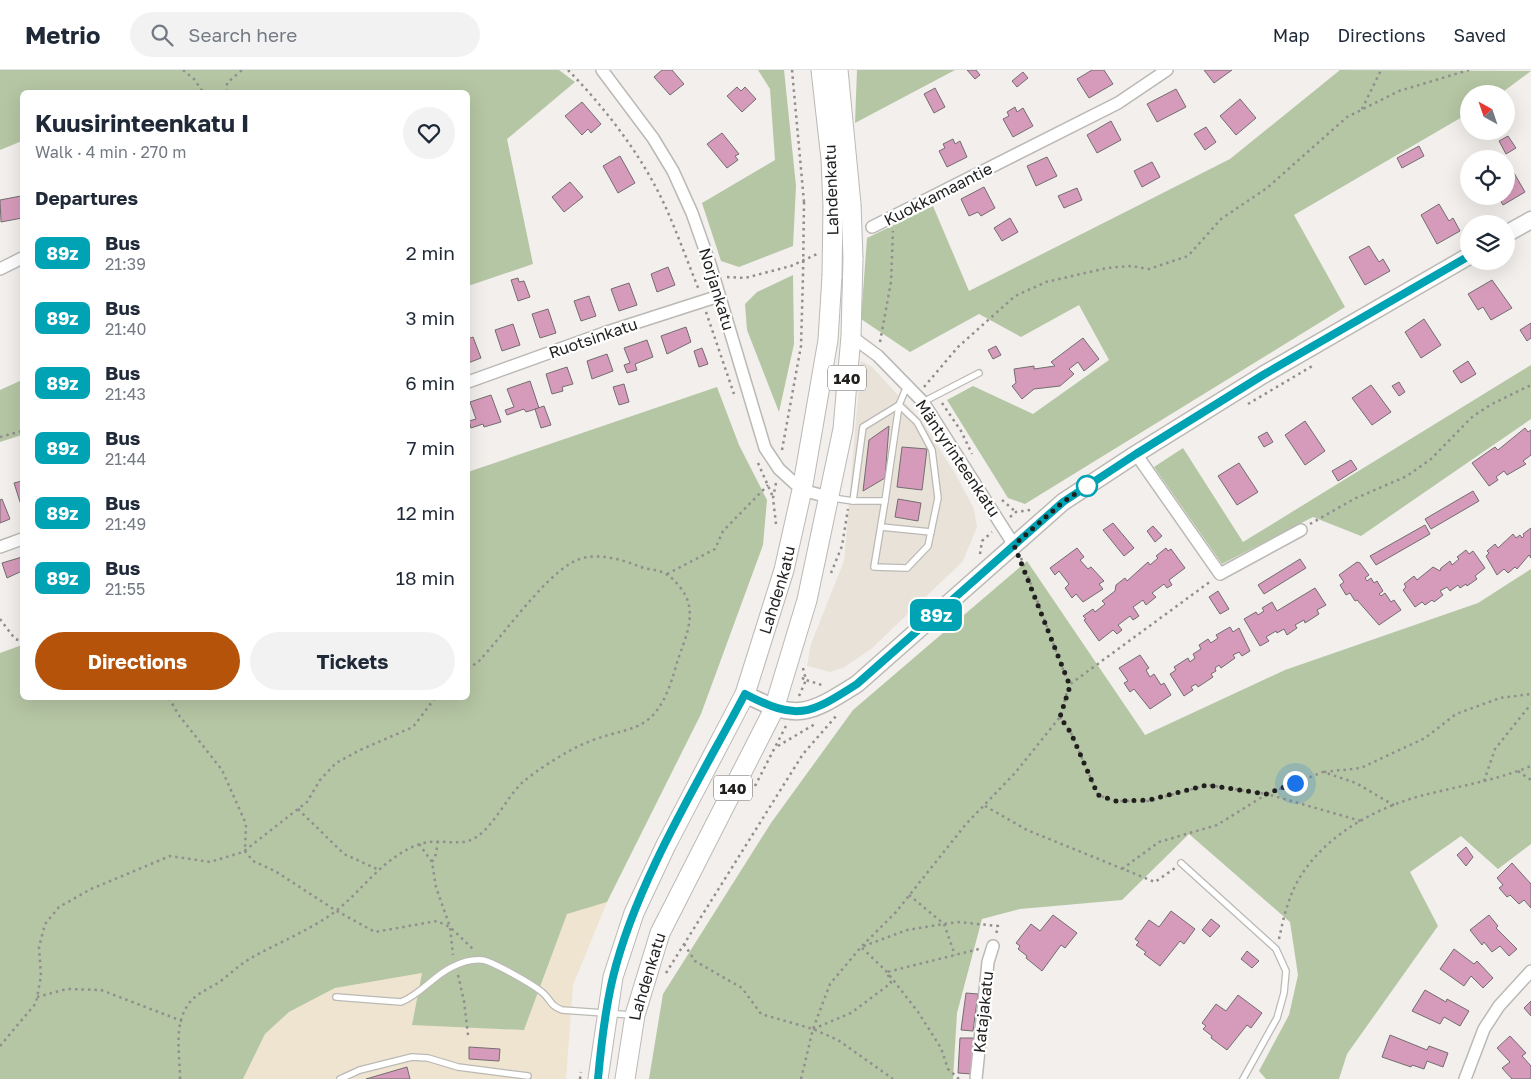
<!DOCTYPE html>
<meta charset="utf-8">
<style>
body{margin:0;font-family:"Golos Text",sans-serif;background:#f2f2f3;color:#1f2937;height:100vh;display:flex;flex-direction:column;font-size:19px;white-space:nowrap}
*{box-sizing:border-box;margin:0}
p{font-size:16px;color:#747a83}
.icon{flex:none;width:28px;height:28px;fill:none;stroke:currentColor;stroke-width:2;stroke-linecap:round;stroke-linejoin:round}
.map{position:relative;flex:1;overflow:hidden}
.drawer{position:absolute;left:20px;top:20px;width:450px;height:610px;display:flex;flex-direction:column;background:#fff;border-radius:8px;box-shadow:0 5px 20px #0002}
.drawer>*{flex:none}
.badge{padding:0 10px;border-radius:8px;font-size:18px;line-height:32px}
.needle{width:32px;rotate:320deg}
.tools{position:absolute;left:1460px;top:15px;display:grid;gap:10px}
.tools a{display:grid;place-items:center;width:55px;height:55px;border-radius:50%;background:#fff;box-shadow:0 5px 20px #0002;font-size:25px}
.you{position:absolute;width:25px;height:25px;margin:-12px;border:4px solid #fff;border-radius:50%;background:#1a73e8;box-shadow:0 0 0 8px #1a73e833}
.map>.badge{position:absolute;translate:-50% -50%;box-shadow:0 0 0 2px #fff}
h2{padding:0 15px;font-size:19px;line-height:45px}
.round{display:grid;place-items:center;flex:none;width:52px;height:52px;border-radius:26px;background:#f2f2f3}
.summary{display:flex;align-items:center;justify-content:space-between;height:85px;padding:0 15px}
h1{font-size:24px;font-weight:700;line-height:38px}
.button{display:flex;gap:10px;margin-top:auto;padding:10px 15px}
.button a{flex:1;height:58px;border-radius:30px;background:#b45309;color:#fff;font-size:20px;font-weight:700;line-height:58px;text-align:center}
.button a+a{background:#f2f2f3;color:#1f2937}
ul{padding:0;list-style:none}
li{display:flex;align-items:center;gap:15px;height:65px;padding:0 15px}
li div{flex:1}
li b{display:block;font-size:19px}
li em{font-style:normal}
li .badge{min-width:55px;font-weight:700;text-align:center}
header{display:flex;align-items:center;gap:30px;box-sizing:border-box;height:70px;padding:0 25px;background:#fff;border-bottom:1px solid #e0e1e3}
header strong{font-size:24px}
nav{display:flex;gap:28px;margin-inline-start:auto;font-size:18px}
.search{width:350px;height:45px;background:#f2f2f3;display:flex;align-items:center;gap:12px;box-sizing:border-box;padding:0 18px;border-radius:28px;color:#747a83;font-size:19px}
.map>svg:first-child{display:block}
</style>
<header>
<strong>Metrio</strong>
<div class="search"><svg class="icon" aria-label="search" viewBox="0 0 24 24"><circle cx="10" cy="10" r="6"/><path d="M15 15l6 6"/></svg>Search here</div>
<nav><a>Map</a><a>Directions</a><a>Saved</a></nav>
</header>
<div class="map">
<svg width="1531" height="1009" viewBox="0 0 1531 1009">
<rect width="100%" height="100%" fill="#f2efec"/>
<!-- built -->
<polygon fill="#e9e2d8" points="861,291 871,296 921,350 956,405 974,439 977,457 963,491 871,579 843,598 830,602 807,596 811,574 844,491"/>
<!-- education -->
<polygon fill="#efe4d0" points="607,832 573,915 566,1009 243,1009 265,964 289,942 335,918 422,903 413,954 524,960 567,843"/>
<!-- green -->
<g fill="#b5c6a4">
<polygon points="0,0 559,0 575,12 507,69 533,194 468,216 468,22 22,22 22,71 0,80"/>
<polygon points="758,0 784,0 796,116 793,176 739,197 721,191 702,133 775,90 770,19"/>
<polygon points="857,0 955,0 855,53"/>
<polygon points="1340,0 1531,1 1500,24 1469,24 1469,43 1294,145 1345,237 1025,434 1008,428 947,330 973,316 1033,344 1109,290 1079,235 1021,267 979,244 910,282 861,249 867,168 933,136 969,221 1230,89"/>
<polygon points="793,205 794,274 779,342 747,260 745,234 757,222"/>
<polygon points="1531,295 1531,349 1361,466 1313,447 1222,494 1154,397 1183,378 1243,472"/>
<polygon points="22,310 22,365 0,372 0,320"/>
<polygon points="717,317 739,375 767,430 763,475 701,644 607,832 567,844 524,960 412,955 422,903 335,918 289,942 265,964 243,1009 0,1009 0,583 22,575 22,628 468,628 468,402"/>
<polygon points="1027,491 1145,665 1285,600 1478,533 1531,499 1531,774 1498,799 1461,766 1410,802 1438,856 1347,984 1339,1009 1266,1009 1259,1001 1289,945 1298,905 1290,852 1189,764 1122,830 1020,839 982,849 957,943 953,1009 649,1009 663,924 771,753 853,640"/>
</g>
<!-- building -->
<g fill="#d69bba" stroke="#726e70">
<polygon points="662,0 672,0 684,14 670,25 654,7"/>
<polygon points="967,0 976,0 980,5 975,9"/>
<polygon points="1092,0 1104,0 1113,14 1089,28 1077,9"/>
<polygon points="1204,0 1232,0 1214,13"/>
<polygon points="1023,2 1028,8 1017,17 1012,11"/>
<polygon points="737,17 741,21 745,17 756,29 742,42 727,26"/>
<polygon points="935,18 945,37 934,43 924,24"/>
<polygon points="1176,19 1186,37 1157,52 1147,34"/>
<polygon points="1240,29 1256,48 1236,65 1220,46"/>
<polygon points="582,32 601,54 591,63 588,59 582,65 565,46"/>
<polygon points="1015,37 1017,42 1023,38 1033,56 1013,67 1003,49 1009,46 1007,42"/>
<polygon points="1111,51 1121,70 1097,83 1087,65"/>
<polygon points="1206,57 1216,72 1205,80 1194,64"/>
<polygon points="722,63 739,84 735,86 738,90 727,98 707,74"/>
<polygon points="1508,66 1516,78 1506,84 1499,71"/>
<polygon points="953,69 955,74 960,71 967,87 947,97 939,81 945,78 943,74"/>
<polygon points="1419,76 1424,86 1402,98 1397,88"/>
<polygon points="620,86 635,113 618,123 603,96"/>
<polygon points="1047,87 1057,106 1036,116 1027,96"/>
<polygon points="1507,91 1525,122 1503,135 1498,126 1506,126"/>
<polygon points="1152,92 1160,107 1142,117 1134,101"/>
<polygon points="570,112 583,127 564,142 552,127"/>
<polygon points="984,117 995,138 981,146 978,142 969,146 961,129"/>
<polygon points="1077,118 1082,130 1064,138 1058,126"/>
<polygon points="21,126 22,148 1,152 0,130"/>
<polygon points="1439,134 1449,151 1453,148 1460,161 1437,174 1421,145"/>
<polygon points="1010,148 1018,162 1002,171 994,158"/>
<polygon points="1369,176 1379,192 1383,189 1390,201 1365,215 1349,187"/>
<polygon points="668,197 675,215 657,222 651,204"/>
<polygon points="518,208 519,212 524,211 530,227 518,231 511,210"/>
<polygon points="1492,210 1512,238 1491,250 1483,237 1478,240 1468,224"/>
<polygon points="629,213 637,235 619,241 611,219"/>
<polygon points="589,226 596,246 581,251 574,231"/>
<polygon points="548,239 556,263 540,268 532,244"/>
<polygon points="1424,249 1441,275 1421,288 1405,262"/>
<polygon points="1531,253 1531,268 1527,271 1520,260"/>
<polygon points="513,254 520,275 502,281 495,260"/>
<polygon points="686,257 691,272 667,284 661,266"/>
<polygon points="473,267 481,288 468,293 468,269"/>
<polygon points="1083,268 1099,289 1084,301 1078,292 1069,299 1074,304 1060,316 1034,319 1022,329 1012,316 1016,313 1014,299 1034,296 1034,299 1055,296 1051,292"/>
<polygon points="647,270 653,287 635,294 637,300 627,303 624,295 630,293 624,278"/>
<polygon points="996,276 1001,285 993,289 988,280"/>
<polygon points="702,278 708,294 699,297 694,281"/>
<polygon points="607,284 613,301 592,309 587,291"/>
<polygon points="1468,291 1476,304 1461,313 1453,301"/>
<polygon points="567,297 573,314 562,317 563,321 552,324 546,304"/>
<polygon points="530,311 539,338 526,342 524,339 507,345 505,340 514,337 507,319"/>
<polygon points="1399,312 1405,322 1399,326 1392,316"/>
<polygon points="624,314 629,332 619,335 613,317"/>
<polygon points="1371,315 1391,342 1372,355 1352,328"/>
<polygon points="491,325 501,352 484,357 483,354 471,358 469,351 476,349 470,332"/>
<polygon points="544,336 551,355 541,358 535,339"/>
<polygon points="1305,351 1325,381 1305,395 1285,365"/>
<polygon points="889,356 885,408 863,421 869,370"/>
<polygon points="1525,358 1528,362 1531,360 1531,385 1523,391 1526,394 1507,405 1504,401 1496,407 1498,410 1489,416 1472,393 1495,377 1498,380"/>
<polygon points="1267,362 1273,372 1264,377 1258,367"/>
<polygon points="902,377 927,379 922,420 897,417"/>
<polygon points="1351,390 1357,399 1338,411 1332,401"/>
<polygon points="1239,393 1258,422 1237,435 1218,406"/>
<polygon points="22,411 22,438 14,413"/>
<polygon points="1473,421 1479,431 1431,459 1425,449"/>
<polygon points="2,429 10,449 0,453 0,430"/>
<polygon points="898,429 921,433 918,451 895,447"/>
<polygon points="1113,453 1134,478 1124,486 1103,460"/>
<polygon points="1425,455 1430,464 1376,495 1370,486"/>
<polygon points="1153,456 1162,466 1155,472 1147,461"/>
<polygon points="1531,458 1531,488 1529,485 1517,499 1515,497 1508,503 1504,499 1497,505 1486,486 1489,483 1487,481 1495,474 1498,478 1513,464 1516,468 1520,465 1522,468 1524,466 1523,464"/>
<polygon points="1077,478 1084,487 1080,490 1088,499 1091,497 1104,511 1099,514 1103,519 1083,532 1076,524 1072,528 1065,518 1069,514 1059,501 1055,505 1050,498"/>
<polygon points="1166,478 1168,481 1171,479 1185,498 1169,510 1172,515 1167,518 1164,514 1152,523 1156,527 1146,535 1143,530 1133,537 1139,546 1133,550 1130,546 1118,555 1122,560 1117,564 1113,560 1099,571 1084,550 1086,549 1083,546 1093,539 1095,542 1105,534 1102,531 1115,521 1116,515 1125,508 1127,511 1148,492 1150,495 1158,488 1156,486"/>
<polygon points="1466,480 1469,484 1473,481 1485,498 1475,506 1477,509 1467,516 1466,514 1460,518 1458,515 1450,521 1447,517 1440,521 1443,525 1434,532 1432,530 1425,535 1422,532 1415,537 1403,520 1406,517 1404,514 1414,506 1417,510 1433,497 1440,501 1441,498 1450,491 1452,495 1459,489 1457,487"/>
<polygon points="22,487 22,501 7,508 2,493"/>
<polygon points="1300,489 1306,498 1264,524 1258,515"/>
<polygon points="1357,492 1360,493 1369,505 1365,508 1367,511 1371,508 1374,513 1377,511 1383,521 1379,524 1381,526 1385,523 1391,532 1394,530 1401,540 1379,555 1357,530 1355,531 1350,523 1346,525 1340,515 1344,512 1339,505"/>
<polygon points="1315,518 1326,535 1317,540 1319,544 1305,553 1304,550 1295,555 1297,558 1287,565 1284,559 1277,563 1276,561 1266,567 1269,571 1260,576 1244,549 1256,542 1258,545 1264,541 1262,538 1272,532 1277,541"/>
<polygon points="1218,521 1229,539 1220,544 1209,527"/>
<polygon points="1230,557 1233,562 1239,558 1250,581 1242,586 1239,582 1233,585 1235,588 1221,598 1219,595 1215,598 1216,601 1211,604 1213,607 1198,617 1196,614 1191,617 1193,620 1184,626 1170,604 1176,600 1174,597 1188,588 1190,592 1195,588 1193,584 1201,579 1199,575 1208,569 1211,573 1218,568 1216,565"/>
<polygon points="1140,585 1149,598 1146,600 1150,607 1154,604 1161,615 1164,613 1171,625 1150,639 1134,619 1130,622 1124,613 1128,611 1119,598"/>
<polygon points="1466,777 1473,787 1466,796 1457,785"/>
<polygon points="1512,793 1531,814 1531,838 1524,830 1519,834 1510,825 1507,827 1499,818 1503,815 1497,808"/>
<polygon points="1171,841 1195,859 1184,874 1180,871 1160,896 1144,884 1146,882 1136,875 1139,872 1135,869 1149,850 1159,857"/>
<polygon points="1053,845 1077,863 1065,878 1061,875 1042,901 1026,888 1027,886 1018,879 1020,876 1016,873 1031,854 1040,861"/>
<polygon points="1489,845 1498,856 1496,858 1517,879 1509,886 1500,876 1492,882 1484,872 1482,875 1470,860"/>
<polygon points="1211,849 1220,856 1210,867 1202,860"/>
<polygon points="1454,879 1474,894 1477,891 1493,908 1483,918 1471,906 1464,916 1440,899"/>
<polygon points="1247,881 1259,891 1252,898 1241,889"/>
<polygon points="1425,920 1446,932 1447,929 1469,941 1460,956 1444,947 1440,954 1412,941"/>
<polygon points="966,923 978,924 973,961 961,960"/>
<polygon points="1238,925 1262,943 1251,958 1247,955 1227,980 1211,968 1212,966 1203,959 1206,956 1202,953 1216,934 1226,941"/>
<polygon points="1531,931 1531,946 1524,938"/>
<polygon points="1390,965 1427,980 1429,976 1448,983 1443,997 1427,991 1424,999 1412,995 1411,997 1382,987"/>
<polygon points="1510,966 1526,983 1522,986 1531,996 1531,1009 1512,1009 1502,998 1510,992 1497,978"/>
<polygon points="960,968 974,968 972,1004 958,1003"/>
<polygon points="469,977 500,979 499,991 469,989"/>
<polygon points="407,997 410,1009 366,1009"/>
</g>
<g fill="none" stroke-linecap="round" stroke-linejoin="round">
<!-- lane casing -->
<g stroke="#bbb9b5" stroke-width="8">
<g id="lane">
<polyline points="923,332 979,303"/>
<polyline points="833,428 853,431 885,431 899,335 907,316"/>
<polyline points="853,431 863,357 899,335 917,352 932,380 938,428 928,476 907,498 874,497 885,431"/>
<polyline points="881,457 931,462"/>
<polyline points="1181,793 1276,879 1286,901 1284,923 1277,948 1243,1009"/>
<path d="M336 927 401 932C420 925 433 906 452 897 460 893 472 889 482 890 492 891 534 915 543 923 552 931 549 935 562 940L632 945"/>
<polyline points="340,1009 360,1000 412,987 428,988 458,997 528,1006"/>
</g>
</g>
<!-- street casing -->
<g stroke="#bbb9b5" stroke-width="14">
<g id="street">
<polyline points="602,0 653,68 673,101 692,143 710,194 765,378 779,399 802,420 828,427"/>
<polyline points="872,157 1118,33 1167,0"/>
<polyline points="0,199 22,188"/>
<polyline points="851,266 878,286 923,332 1014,475"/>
<polyline points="468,312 604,263 719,226"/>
<polyline points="1136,384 1220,504 1301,460"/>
<polyline points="0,477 22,469"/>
<polyline points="976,1009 988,892 993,876"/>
<polyline points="1465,1009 1484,959 1499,936 1531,901"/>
</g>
</g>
<!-- secondary casing -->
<g stroke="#bbb9b5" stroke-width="19">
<g id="secondary">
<polyline points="1506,164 1531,150"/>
<path d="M745 624C797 651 808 645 857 614L1063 432 1136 384 1263 305 1469 186"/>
</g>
</g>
<!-- primary casing -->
<g stroke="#bbb9b5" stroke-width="21">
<g id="primary">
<polyline points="821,0 831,89 833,136"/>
<polyline points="838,0 851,134"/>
<path id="s1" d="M598 1009 613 907 634 843 666 775 745 624 784 500 802 420 828 270 832 206"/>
<path id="s2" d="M625 1009 635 945 660 863 774 639 807 530 843 359 851 266 853 188"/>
</g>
</g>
<!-- path -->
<g stroke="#918f8d" stroke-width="2.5" stroke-dasharray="2.5 4" stroke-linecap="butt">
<polyline points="183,0 194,9 203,22"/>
<path d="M568 0C607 40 643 87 666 138 678 165 688 193 699 220"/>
<polyline points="792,0 804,132"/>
<polyline points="227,22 227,13 242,0"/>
<polyline points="1362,39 1381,0"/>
<polyline points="727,207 745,208 791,196 817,184"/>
<polyline points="706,242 734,324"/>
<polyline points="880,272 891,212 893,161"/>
<polyline points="924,317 958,277 1015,226 1046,212 1107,198 1131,196 1149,199 1188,186 1221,149 1267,118 1347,47 1399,21 1469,0"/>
<polyline points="942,333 961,361 972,384"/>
<polyline points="1248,334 1314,295"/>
<polyline points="0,367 22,361"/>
<polyline points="782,380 801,276 803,206"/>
<polyline points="758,393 773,427"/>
<polyline points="776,413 773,428 776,454"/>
<polyline points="1002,430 1016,442"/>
<polyline points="1010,447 1016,442 1030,440"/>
<polyline points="1310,454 1354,429 1407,406 1431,389 1473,346 1492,334 1531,315"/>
<polyline points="980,484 982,471 992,462"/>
<polyline points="1021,488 1069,615"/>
<polyline points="831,503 842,476 848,439"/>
<polyline points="667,504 715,479 723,461 768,415"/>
<polyline points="0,549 15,569 22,571"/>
<polyline points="803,598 806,610 825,616"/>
<polyline points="799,626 806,610 800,607"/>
<polyline points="169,628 178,644 222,700 246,754 245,781 253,791 275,801 335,840 375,862 437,851 450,857 474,880"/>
<polyline points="1060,647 1071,663 1098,725 1115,731 1149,731 1207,715 1267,724 1323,702 1356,713 1395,736"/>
<polyline points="778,676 815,654"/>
<polyline points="1518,701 1531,710"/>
<polyline points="1324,702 1361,698 1425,668 1456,644 1500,628 1531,624"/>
<polyline points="1484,711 1495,679 1531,634"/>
<polyline points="755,716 787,654"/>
<polyline points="985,736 1027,760 1155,812 1175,798"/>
<polyline points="298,739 344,784 377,799"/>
<polyline points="419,774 432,792 436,817 450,857 453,885"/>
<polyline points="432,792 436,784 438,770"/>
<polyline points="1122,799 1159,772 1217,755 1267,724 1361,751"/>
<polyline points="909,825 944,854 955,885"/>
<path d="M1279 869C1282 855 1285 841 1290 828 1310 773 1370 739 1424 725 1460 716 1497 710 1531 696"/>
<polyline points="684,874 695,891 742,918 761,944 813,959 838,970 893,1009"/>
<polyline points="666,903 803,684 837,645"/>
<polyline points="458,905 464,931 468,965"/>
<polyline points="37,927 67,919 101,920 182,951"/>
<polyline points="813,959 851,943 891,913 887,902 979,879"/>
<polyline points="0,976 36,933 41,906 39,877 45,854 59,837 91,819 170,786 210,792 243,782 307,732 320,710 336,693 360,680 413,657 435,628"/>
<path d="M180 1009C180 986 174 958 186 938 193 925 206 920 218 913 229 905 239 895 251 888 276 874 305 862 329 846 361 824 379 790 417 775 435 768 453 775 468 771 490 765 506 727 523 712 537 700 555 689 571 680 628 649 654 676 676 596 681 578 693 556 689 536 688 525 675 509 666 504 658 499 649 500 641 497 620 489 593 480 571 493 541 511 505 563 479 591L468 599"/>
<polyline points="580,1009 581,1002"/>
<polyline points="801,1009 813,959 830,914 861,877 896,842 966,754 1015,703 1060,647 1069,615 1211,511"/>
<polyline points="959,1009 948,999 941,978 918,942 887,902 861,877 907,860 944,854 958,852 998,856 996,865"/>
</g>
<!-- lane -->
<use href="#lane" stroke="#fff" stroke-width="5.5"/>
<!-- street -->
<use href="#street" stroke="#fff" stroke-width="11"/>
<!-- secondary -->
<use href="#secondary" stroke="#fff" stroke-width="16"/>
<!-- primary -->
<use href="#primary" stroke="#fff" stroke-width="19"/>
<!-- primary-bridge casing -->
<g stroke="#bbb9b5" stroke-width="21" stroke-linecap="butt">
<g id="primary-bridge">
<polyline points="851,134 853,188"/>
<polyline points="832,206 833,136"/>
</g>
</g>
<!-- path-bridge -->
<polyline stroke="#918f8d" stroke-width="2.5" stroke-dasharray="2.5 4" stroke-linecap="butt" points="803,206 804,132"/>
<!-- primary-bridge -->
<use href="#primary-bridge" stroke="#fff" stroke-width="19"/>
</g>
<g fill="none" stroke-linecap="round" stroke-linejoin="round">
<!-- line casing -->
<g stroke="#fff" stroke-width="11">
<path id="line" d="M598 1009C601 976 605 940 613 907 636 812 699 711 745 624 797 651 809 645 857 614L1063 432 1136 384 1263 305 1469 186"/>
</g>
<!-- line -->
<use href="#line" stroke="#00a3b4" stroke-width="8"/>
<!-- walk -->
<polyline stroke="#201f1e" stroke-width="5" stroke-dasharray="0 9" points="1087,416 1092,413 1063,432 1014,475 1070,616 1060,647 1071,663 1098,725 1115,731 1149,730 1207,715 1266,724 1295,713"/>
</g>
<!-- markers -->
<circle fill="#fff" stroke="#00a3b4" stroke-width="2.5" cx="1087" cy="416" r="10"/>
<g text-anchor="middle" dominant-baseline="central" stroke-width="4.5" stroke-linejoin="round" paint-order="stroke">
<!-- shield labels -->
<g fill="#fff" stroke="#636262" stroke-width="1">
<rect x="828" y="295.5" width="38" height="25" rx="4"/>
<rect x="714" y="705.5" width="38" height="25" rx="4"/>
</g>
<g font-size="15" font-weight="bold" fill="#201f1e">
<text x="847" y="308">140</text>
<text x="733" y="718">140</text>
</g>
<!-- street labels -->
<g font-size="16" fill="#201f1e" stroke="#fff">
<text transform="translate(831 120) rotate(-92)">Lahdenkatu</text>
<text transform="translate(938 124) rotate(-27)">Kuokkamaantie</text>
<text transform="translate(717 219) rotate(73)">Norjankatu</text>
<text transform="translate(593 268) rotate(-19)">Ruotsinkatu</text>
<text transform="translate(958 388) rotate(56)">Mäntyrinteenkatu</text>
<text stroke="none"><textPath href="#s1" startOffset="525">Lahdenkatu</textPath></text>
<text stroke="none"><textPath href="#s2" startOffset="105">Lahdenkatu</textPath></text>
<text transform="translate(983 942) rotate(-84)">Katajakatu</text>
</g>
</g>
</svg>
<div class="tools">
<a><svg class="needle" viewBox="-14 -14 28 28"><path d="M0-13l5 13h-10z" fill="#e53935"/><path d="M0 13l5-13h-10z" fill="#747a83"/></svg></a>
<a><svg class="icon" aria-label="locate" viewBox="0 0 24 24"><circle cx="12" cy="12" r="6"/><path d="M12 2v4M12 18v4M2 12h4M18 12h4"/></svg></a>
<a><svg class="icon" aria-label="layers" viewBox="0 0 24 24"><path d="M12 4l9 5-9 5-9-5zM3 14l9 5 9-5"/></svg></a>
</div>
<div class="you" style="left:1295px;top:713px"></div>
<b class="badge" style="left:936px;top:545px;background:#00a3b4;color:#fff">89z</b>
<section class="drawer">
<div class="summary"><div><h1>Kuusirinteenkatu I</h1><p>Walk · 4 min · 270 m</p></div><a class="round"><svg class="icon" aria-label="heart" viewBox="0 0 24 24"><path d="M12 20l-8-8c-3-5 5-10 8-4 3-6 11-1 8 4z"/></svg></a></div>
<h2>Departures</h2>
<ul>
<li><span class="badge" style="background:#00a3b4;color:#fff">89z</span><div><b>Bus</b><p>21:39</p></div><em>2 min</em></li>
<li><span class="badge" style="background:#00a3b4;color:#fff">89z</span><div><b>Bus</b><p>21:40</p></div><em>3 min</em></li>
<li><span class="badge" style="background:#00a3b4;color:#fff">89z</span><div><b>Bus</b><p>21:43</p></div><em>6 min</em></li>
<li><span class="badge" style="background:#00a3b4;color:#fff">89z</span><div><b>Bus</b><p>21:44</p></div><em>7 min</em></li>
<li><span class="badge" style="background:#00a3b4;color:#fff">89z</span><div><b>Bus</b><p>21:49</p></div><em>12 min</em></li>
<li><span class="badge" style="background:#00a3b4;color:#fff">89z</span><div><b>Bus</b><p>21:55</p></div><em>18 min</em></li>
</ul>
<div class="button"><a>Directions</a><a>Tickets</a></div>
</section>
</div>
